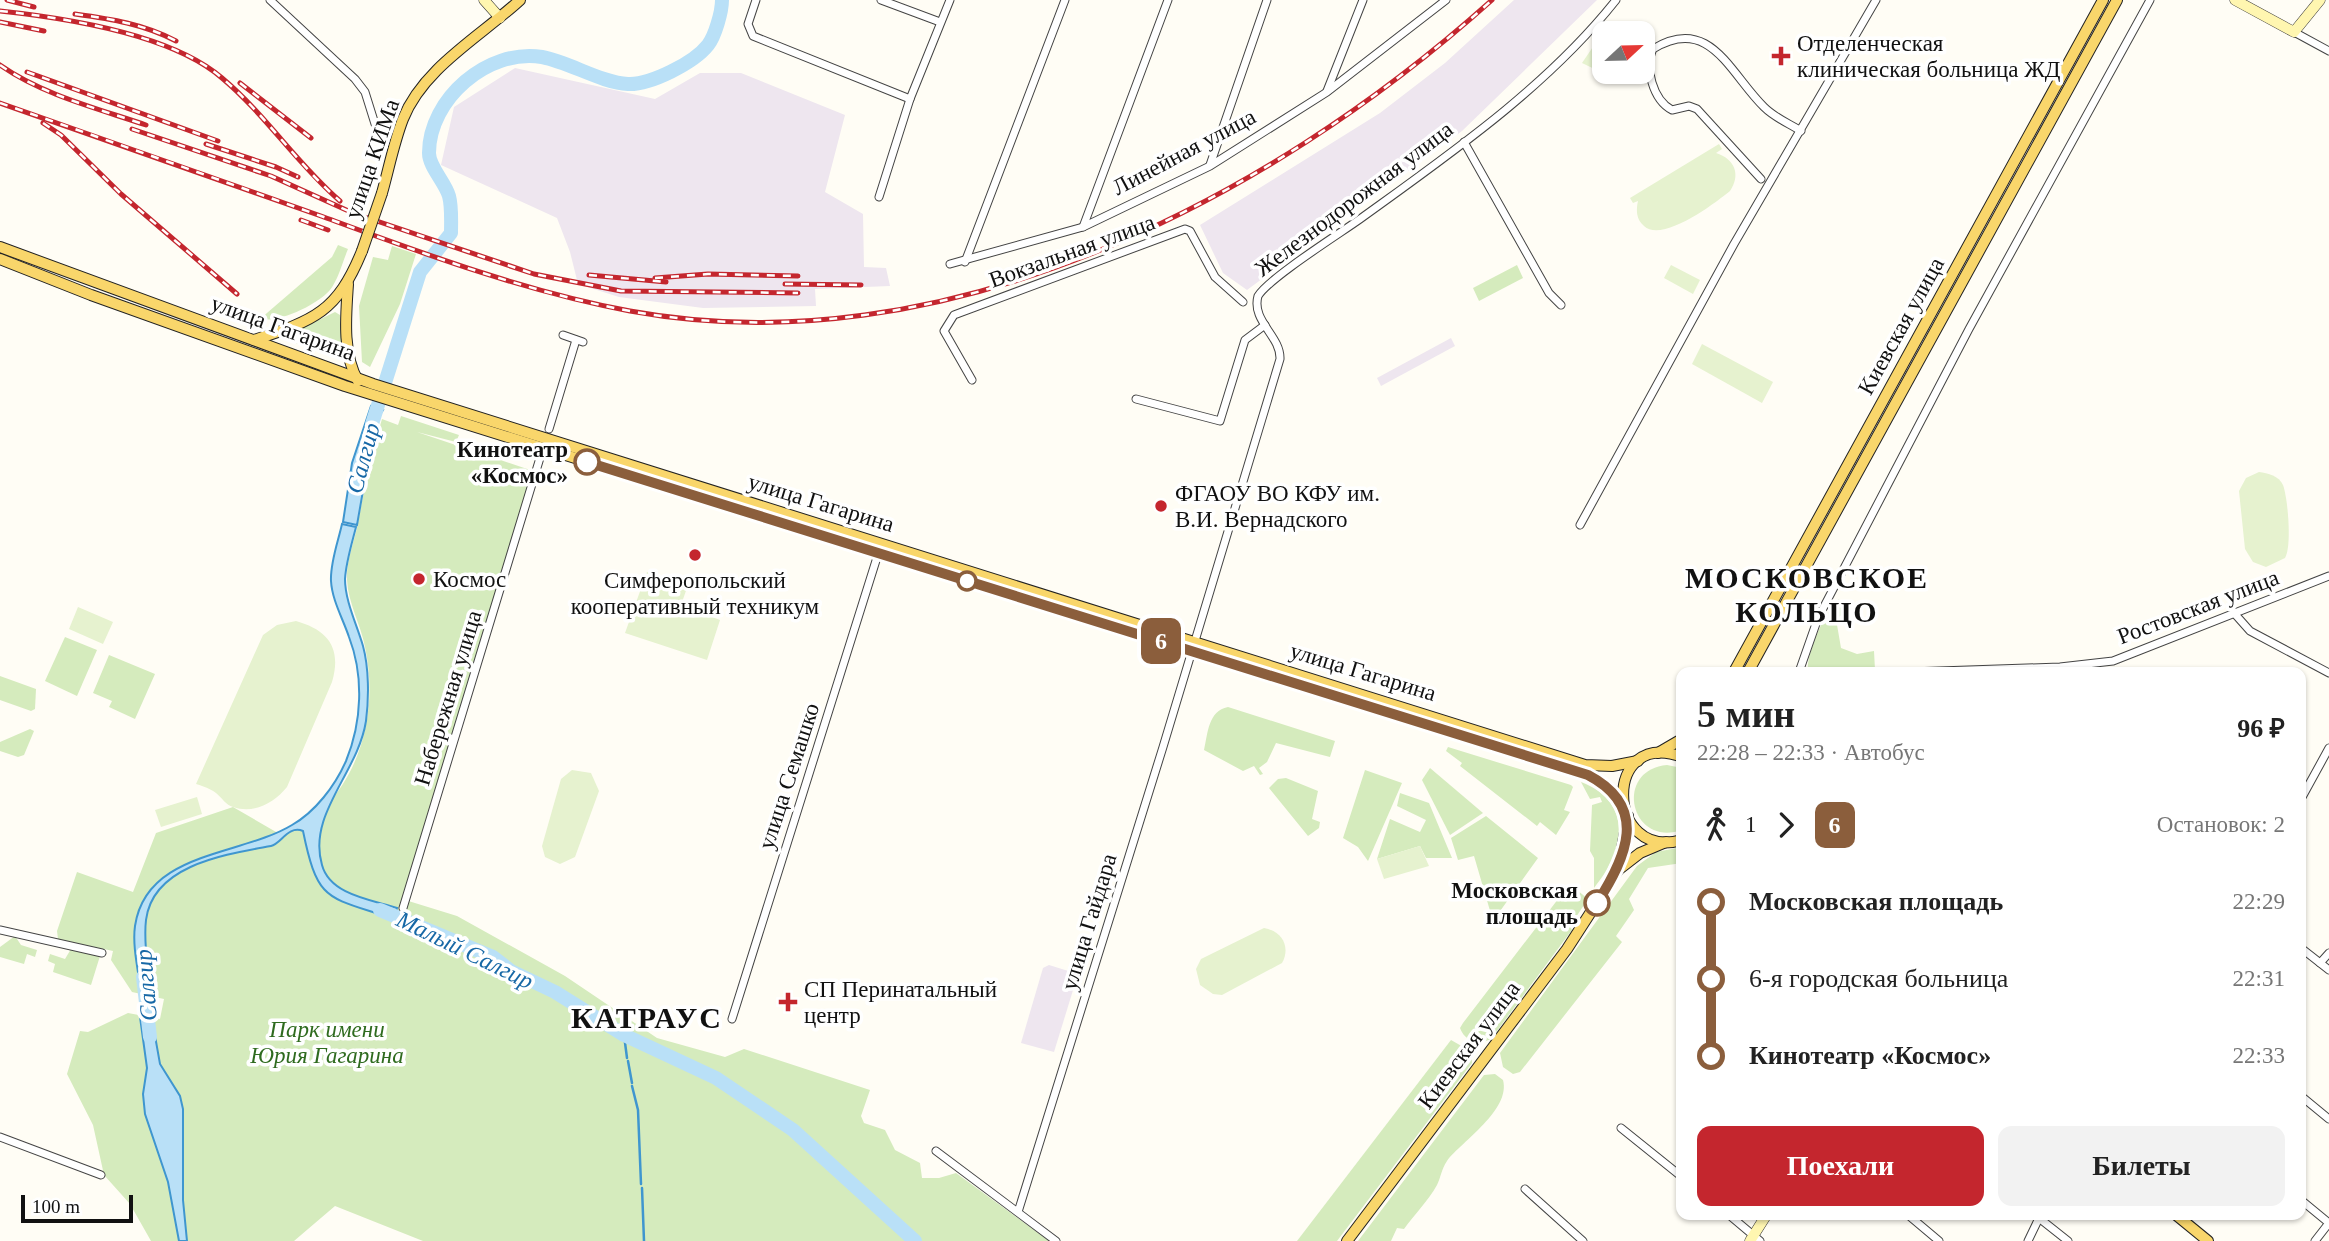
<!DOCTYPE html>
<html lang="ru">
<meta charset="utf-8">
<style>
body{margin:0;font-family:"Times New Roman",serif;background:#f2f2f2;color:#222;height:100vh;display:flex;flex-direction:column;font-size:26px;white-space:nowrap}
*{box-sizing:border-box;margin:0}
p{font-size:23px;color:#767676}
.icon{flex:none;width:38px;height:38px;fill:none;stroke:currentColor;stroke-width:2;stroke-linecap:round;stroke-linejoin:round}
.map{position:relative;flex:1;overflow:hidden}
.drawer{position:absolute;left:1676px;top:667px;width:630px;height:553px;display:flex;flex-direction:column;background:#fff;border-radius:14px;box-shadow:0 2px 5px #0004}
.drawer>*{flex:none}
.badge{padding:0 14px;border-radius:10px;font-size:24px;line-height:46px}
.needle{width:46px;rotate:68deg}
.tools{position:absolute;left:1592px;top:21px;display:grid;gap:14px}
.tools a{display:grid;place-items:center;width:63px;height:63px;border-radius:14px;background:#fff;box-shadow:0 2px 5px #0004;font-size:35px}
.scale{position:absolute;left:21px;bottom:18px;width:112px;box-sizing:border-box;padding-left:7px;border:4px solid #111;border-top:0;font-size:19px;line-height:24px;white-space:nowrap;color:#111;-webkit-text-stroke:5px #fff;paint-order:stroke}
.map>.badge{position:absolute;translate:-50% -50%;box-shadow:0 0 0 4px #fff}
.legs{display:flex;align-items:center;gap:10px;height:77px;padding:0 21px;font-size:23px}
.legs p{margin-inline-start:auto}
.overview{display:flex;align-items:center;justify-content:space-between;height:119px;padding:0 21px}
h1{font-size:38px;font-weight:700;line-height:52px}
.button{display:flex;gap:14px;margin-top:auto;padding:14px 21px}
.button a{flex:1;height:80px;border-radius:14px;background:#c4262e;color:#fff;font-size:28px;font-weight:700;line-height:80px;text-align:center}
.button a+a{background:#f2f2f2;color:#222}
ul{padding:0 21px;list-style:none}
li{display:flex;align-items:center;gap:24px;height:77px;font-size:26px}
li i{display:grid;place-items:center;width:10px;height:100%;margin:0 9px;background:currentColor}
li i::after{content:'';width:18px;height:18px;margin:-9px;border:5px solid;border-radius:50%;background:#fff}
li p{margin-inline-start:auto}
li:first-child i{background:linear-gradient(#0000 50%,currentColor 0)}
li:last-child i{background:linear-gradient(currentColor 50%,#0000 0)}
.map>svg:first-child{display:block}
</style>
<div class="map">
<svg width="2329" height="1241" viewBox="0 0 2329 1241">
<rect width="100%" height="100%" fill="#fffdf5"/>
<!-- industrial -->
<g fill="#eee6ef">
<polygon points="1514,0 1597,0 1462,131 1247,290 1223,273 1200,225 1380,113 1445,63"/>
<polygon points="515,68 655,99 700,73 741,73 845,115 825,192 863,214 864,267 886,268 890,286 815,289 816,306 703,308 619,297 578,284 570,252 557,218 441,165 454,107"/>
<polygon points="1451,338 1455,346 1381,386 1377,378"/>
<polygon points="1049,965 1078,974 1054,1052 1021,1043 1043,968"/>
</g>
<!-- green -->
<g fill="#d5ebbd">
<path d="M338 245 348 249C343 261 338 280 330 290 317 305 279 323 260 319L332 257Z"/>
<polygon points="392,246 416,254 400,304 370,367 362,362 359,306 373,257 388,260"/>
<polygon points="1517,265 1523,278 1479,301 1473,288"/>
<polygon points="335,312 340,315 342,360 282,338"/>
<path d="M401 416 459 435 456 442 417 432 536 472 402 899 457 916 565 976 657 1038 725 1057 744 1049 870 1090 861 1116 864 1123 885 1130 895 1150 920 1163 922 1178H939L956 1173 1049 1241H423L335 1206 294 1241H151L130 1204 104 1175 93 1125 67 1074 80 1031 88 1032 128 1013 160 1019 164 999 132 992 111 960 113 951 58 939 57 931 77 872 133 892 156 833 233 807 283 836C354 804 381 721 365 647 361 625 348 603 347 580 346 564 353 544 357 528 364 491 371 456 382 419L398 425Z"/>
<path d="M1839 599 1843 614 1836 619 1841 648 1857 654 1874 651 1875 670 1813 672 1808 669C1806 655 1827 606 1839 599Z"/>
<polygon points="65,637 97,650 77,696 45,681"/>
<polygon points="109,655 155,674 135,719 109,707 112,701 93,693"/>
<polygon points="0,676 36,689 35,709 31,711 0,700"/>
<path d="M1228 707 1335 741 1330 757 1276 743 1267 762 1259 768 1263 774 1260 775 1254 766 1243 771 1204 750C1208 733 1208 711 1228 707Z"/>
<polygon points="30,729 34,731 24,755 18,757 0,751 0,742"/>
<polygon points="1448,747 1571,785 1573,787 1564,810 1570,812 1556,835 1540,822 1537,826 1460,766 1462,763 1446,751"/>
<path d="M1667 765 1682 768V830C1630 848 1613 770 1667 765Z"/>
<polygon points="1430,768 1483,813 1450,835 1422,780"/>
<polygon points="1365,770 1402,783 1368,861 1358,847 1343,838"/>
<polygon points="1286,778 1318,791 1312,819 1320,822 1319,828 1308,836 1269,788 1278,779"/>
<path d="M1581 782C1635 803 1624 852 1594 888V858L1590 851 1592 805 1602 802 1600 797 1590 799Z"/>
<polygon points="1400,793 1429,803 1452,858 1426,858 1420,846 1377,859 1390,819 1420,832 1426,820 1397,806"/>
<polygon points="1486,816 1538,858 1493,921 1474,856 1458,860 1451,838"/>
<polygon points="1682,847 1682,863 1648,868 1629,899 1634,910 1616,936 1622,942 1520,1072 1513,1074 1503,1067 1500,1053 1637,866 1656,852"/>
<path d="M1571 885 1588 899 1570 926 1572 930 1491 1039C1479 1045 1465 1042 1460 1028L1463 1023 1565 890Z"/>
<polygon points="15,936 21,945 37,950 35,957 27,954 24,964 0,957 0,947"/>
<polygon points="71,949 100,956 91,985 53,972 55,964 48,961 50,954 65,959"/>
<polygon points="1451,1040 1472,1052 1472,1063 1337,1241 1297,1241"/>
<path d="M1495 1074 1503 1080C1511 1110 1462 1141 1447 1161 1441 1170 1441 1177 1437 1185 1428 1201 1414 1215 1404 1229L1397 1228 1391 1241H1358L1484 1075Z"/>
</g>
<!-- pitch -->
<g fill="#e6f2cf">
<polygon points="1599,38 1605,44 1605,72 1616,72 1611,77 1582,63"/>
<path d="M1719 144 1722 149 1716 153C1735 159 1741 175 1730 191 1714 204 1662 243 1644 226 1636 219 1636 210 1638 201L1633 203 1630 198Z"/>
<polygon points="1671,265 1700,280 1693,294 1664,278"/>
<polygon points="1702,344 1773,382 1762,403 1692,364"/>
<path d="M2259 472C2268 473 2279 476 2283 485 2288 499 2292 546 2285 558L2266 567 2253 562 2245 549 2239 491 2246 478Z"/>
<polygon points="647,572 688,585 681,605 720,620 707,660 625,633"/>
<polygon points="78,607 113,622 103,644 69,629"/>
<path d="M296 621C328 630 342 648 332 682L287 787C274 803 254 814 233 807 226 805 222 798 216 793 211 789 203 786 196 784L263 635 277 625Z"/>
<polygon points="572,770 591,773 599,791 575,857 560,864 545,857 542,846 561,779"/>
<polygon points="197,797 202,814 161,827 155,810"/>
<polygon points="1420,846 1429,866 1384,879 1377,859"/>
<path d="M1264 928C1282 931 1291 947 1282 963L1222 995 1213 994 1200 985 1196 969 1201 959Z"/>
</g>
<!-- water -->
<g fill="#b9e0f7" stroke="#3f96cf" stroke-width="2">
<polygon points="371,406 383,410 377,419 378,428 367,468 357,525 343,522 352,463"/>
<path d="M342 524 356 527C352 543 346 562 345 579 345 601 357 625 363 646 369 668 369 698 366 721 358 773 307 814 322 865 330 895 372 900 397 908L394 919C327 896 318 904 303 831 288 825 281 844 271 846 228 854 153 864 146 920 143 944 149 972 150 997L141 994C139 973 132 947 135 926 146 851 241 856 292 825 315 812 335 786 346 761 362 722 364 676 349 637 343 619 332 600 331 581 330 563 338 542 342 524Z"/>
<polygon points="140,1017 152,1019 160,1064 180,1096 183,1109 183,1200 187,1241 179,1241 168,1182 145,1114 143,1094 147,1068"/>
</g>
<g fill="none" stroke-linecap="round" stroke-linejoin="round">
<!-- stream -->
<g stroke="#3f96cf" stroke-width="2.5">
<polyline points="624,1035 627,1058"/>
<polyline points="628,1061 632,1083"/>
<polyline points="632,1086 638,1110 641,1184"/>
<polyline points="642,1188 644,1241"/>
</g>
<!-- river -->
<g stroke="#b9e0f7" stroke-width="14">
<path d="M372 424 420 272 451 233C451 222 452 207 449 196 445 182 429 167 429 153 429 99 488 48 542 57 569 62 602 83 628 84 650 85 694 63 708 45 715 36 722 12 722 0"/>
<polyline points="380,910 493,957 511,971 555,992 624,1035 716,1078 793,1130 915,1241"/>
<polyline points="143,977 150,1037"/>
</g>
<!-- street casing -->
<g stroke="#444" stroke-width="9">
<g id="street">
<polyline points="270,0 355,79 365,92 375,124"/>
<polyline points="756,0 748,24 753,36 910,99"/>
<polyline points="881,0 940,22"/>
<polyline points="1598,23 1617,33"/>
<polyline points="2294,32 2329,51"/>
<polyline points="1327,91 1363,0"/>
<polyline points="1464,142 1549,293 1561,305"/>
<polyline points="1210,165 1267,0"/>
<path d="M1761 179 1697 109 1689 106 1672 110C1653 100 1644 67 1653 49 1710 14 1730 74 1764 107 1775 118 1788 123 1801 131"/>
<polyline points="879,197 910,99 950,0"/>
<polyline points="1083,227 1168,0"/>
<polyline points="965,262 1065,0"/>
<polyline points="950,264 1083,227 1210,166 1327,92 1446,0"/>
<polyline points="563,335 583,342"/>
<polyline points="972,380 944,331 954,315 1185,229 1190,231 1215,277 1243,302"/>
<polyline points="1136,399 1220,421 1245,340 1265,325"/>
<polyline points="549,429 576,340"/>
<polyline points="1580,525 1734,244 1876,0"/>
<polyline points="2234,613 2250,631 2329,673"/>
<polyline points="1799,672 1818,618 1969,329 2150,0"/>
<polyline points="1910,672 2060,667 2113,661 2329,576"/>
<polyline points="2301,799 2329,748"/>
<polyline points="403,908 543,448"/>
<polyline points="0,930 102,953"/>
<polyline points="2301,948 2329,970"/>
<polyline points="2320,963 2329,953"/>
<polyline points="732,1019 879,551"/>
<polyline points="2301,1096 2329,1119"/>
<polyline points="1621,1128 1682,1177"/>
<polyline points="0,1137 101,1175"/>
<polyline points="936,1151 1056,1241"/>
<polyline points="1525,1189 1583,1241"/>
<polyline points="2301,1200 2329,1223 2315,1241"/>
<path d="M1018 1212 1163 747 1280 359C1281 336 1251 321 1258 296 1269 278 1339 234 1360 219 1450 154 1547 87 1616 0"/>
<polyline points="1728,1214 1760,1241"/>
<polyline points="1907,1214 1939,1241"/>
<polyline points="2034,1214 2068,1241"/>
<polyline points="2028,1241 2040,1216"/>
</g>
</g>
<!-- secondary casing -->
<g stroke="#333" stroke-width="11">
<g id="secondary">
<polyline points="484,0 500,18"/>
<polyline points="2235,0 2294,32 2320,0"/>
<polyline points="1750,1241 1767,1214"/>
</g>
</g>
<!-- primary casing -->
<g stroke="#222" stroke-width="12">
<g id="primary">
<path d="M382 193C389 168 394 142 403 119 423 68 481 36 520 0"/>
<polyline points="0,247 373,384 1585,765 1612,766 1638,761"/>
<polyline points="0,259 91,295 345,386 1588,775 1605,785 1624,807"/>
<path d="M348 284C346 315 342 353 358 381"/>
<path d="M254 340C315 320 337 312 362 251"/>
<polyline points="1734,672 2103,0"/>
<polyline points="1748,672 2117,0"/>
<polyline points="1658,753 1682,739"/>
<path d="M1682 757C1602 727 1605 862 1682 840"/>
<polyline points="1618,870 1640,853 1666,842"/>
<polyline points="2175,1214 2208,1241"/>
<polyline points="1347,1241 1567,949 1618,870 1628,816"/>
</g>
</g>
<!-- street -->
<use href="#street" stroke="#fff" stroke-width="7"/>
<!-- secondary -->
<use href="#secondary" stroke="#fff6b0" stroke-width="10"/>
<!-- primary -->
<use href="#primary" stroke="#f9d66b" stroke-width="10"/>
<!-- rail casing -->
<g stroke="#c4262e" stroke-width="5">
<g id="rail">
<polyline points="7,0 34,7"/>
<path d="M0 11C66 18 171 34 222 78 266 115 297 164 340 201"/>
<path d="M75 14C111 19 144 24 176 41"/>
<polyline points="0,22 44,31"/>
<path d="M0 65C43 95 96 108 146 125"/>
<polyline points="27,72 218,141"/>
<polyline points="240,83 311,138"/>
<path d="M0 103C107 140 214 178 321 216 422 253 523 291 630 311 942 368 1266 203 1492 0"/>
<polyline points="43,123 61,135 121,194 237,294"/>
<polyline points="132,129 271,176 353,213 534,274 621,291 798,293"/>
<polyline points="206,144 276,167 298,177"/>
<polyline points="301,220 328,230"/>
<polyline points="589,275 666,282"/>
<polyline points="655,278 708,274 798,276"/>
<polyline points="785,284 861,285"/>
</g>
</g>
<!-- rail -->
<use href="#rail" stroke="#fff" stroke-width="2.5" stroke-dasharray="8" stroke-linecap="butt"/>
<!-- primary-bridge casing -->
<g stroke="#222" stroke-width="12" stroke-linecap="butt">
<polyline id="primary-bridge" points="362,251 382,193"/>
</g>
<!-- primary-bridge -->
<use href="#primary-bridge" stroke="#f9d66b" stroke-width="10"/>
</g>
<g fill="none" stroke-linecap="round" stroke-linejoin="round">
<!-- line-1 casing -->
<g stroke="#fff" stroke-width="16">
<path id="line-1" d="M587 462 1588 775C1649 807 1627 856 1597 903"/>
</g>
<!-- line-1 -->
<use href="#line-1" stroke="#8b5e3c" stroke-width="10"/>
</g>
<!-- markers -->
<g fill="#c4262e" stroke="#fff" stroke-width="2.5">
<path d="M1777.5 45.5h7v7h7v7h-7v7h-7v-7h-7v-7h7z"/>
<circle cx="1161" cy="506" r="7"/>
<circle cx="695" cy="555" r="7"/>
<circle cx="419" cy="579" r="7"/>
<path d="M784.5 991.5h7v7h7v7h-7v7h-7v-7h-7v-7h7z"/>
</g>
<g fill="#fff" stroke="#8b5e3c" stroke-width="3.5">
<circle cx="587" cy="462" r="12"/>
<circle cx="967" cy="581" r="9"/>
<circle cx="1597" cy="903" r="12"/>
</g>
<g text-anchor="middle" dominant-baseline="central" stroke-width="7" stroke-linejoin="round" paint-order="stroke">
<!-- poi labels -->
<g font-size="23" fill="#111" stroke="#fff" text-anchor="start">
<text x="1797" y="43">Отделенческая<tspan x="1797" dy="26">клиническая больница ЖД</tspan></text>
<text x="1175" y="493">ФГАОУ ВО КФУ им.<tspan x="1175" dy="26">В.И. Вернадского</tspan></text>
<text x="433" y="579">Космос</text>
<text x="695" y="580" text-anchor="middle">Симферопольский<tspan x="695" dy="26">кооперативный техникум</tspan></text>
<text x="804" y="989">СП Перинатальный<tspan x="804" dy="26">центр</tspan></text>
</g>
<!-- street labels -->
<g font-size="23" fill="#111" stroke="#fff">
<text transform="translate(1184 152) rotate(-28)">Линейная улица</text>
<text transform="translate(372 159) rotate(-71)">улица КИМа</text>
<text transform="translate(1354 199) rotate(-37)">Железнодорожная улица</text>
<text transform="translate(1072 251) rotate(-20)">Вокзальная улица</text>
<text transform="translate(1901 326) rotate(-61)">Киевская улица</text>
<text transform="translate(283 328) rotate(20)">улица Гагарина</text>
<text transform="translate(821 503) rotate(17)">улица Гагарина</text>
<text transform="translate(2198 607) rotate(-21)">Ростовская улица</text>
<text transform="translate(1363 672) rotate(17)">улица Гагарина</text>
<text transform="translate(448 698) rotate(-73)">Набережная улица</text>
<text transform="translate(789 776) rotate(-72)">улица Семашко</text>
<text transform="translate(1089 922) rotate(-73)">улица Гайдара</text>
<text transform="translate(1469 1045) rotate(-53)">Киевская улица</text>
</g>
<!-- stop labels -->
<g font-size="23" font-weight="bold" fill="#111" stroke="#fff" text-anchor="end">
<text x="568" y="449">Кинотеатр<tspan x="568" dy="26">«Космос»</tspan></text>
<text x="1578" y="890">Московская<tspan x="1578" dy="26">площадь</tspan></text>
</g>
<!-- park labels -->
<g font-size="23" font-style="italic" fill="#2f6b1f" stroke="#fff">
<text x="327" y="1029">Парк имени<tspan x="327" dy="26">Юрия Гагарина</tspan></text>
</g>
<!-- water labels -->
<g font-size="24" font-style="italic" fill="#1768a6" stroke="#fff">
<text transform="translate(363 458) rotate(-75)">Салгир</text>
<text transform="translate(465 950) rotate(26)">Малый Салгир</text>
<text transform="translate(146 985) rotate(-95)">Салгир</text>
</g>
<!-- district labels -->
<g font-size="30" font-weight="bold" letter-spacing="2" fill="#111" stroke="#fff">
<text x="1807" y="577">МОСКОВСКОЕ<tspan x="1807" dy="34">КОЛЬЦО</tspan></text>
<text x="647" y="1017">КАТРАУС</text>
</g>
</g>
</svg>
<div class="tools">
<a><svg class="needle" viewBox="-14 -14 28 28"><path d="M0-13l5 13h-10z" fill="#e53935"/><path d="M0 13l5-13h-10z" fill="#767676"/></svg></a>
</div>
<div class="scale">100 m</div>
<b class="badge" style="left:1161px;top:641px;background:#8b5e3c;color:#fff">6</b>
<section class="drawer">
<div class="overview"><div><h1>5 мин</h1><p>22:28 – 22:33 · Автобус</p></div><b>96 ₽</b></div>
<div class="legs"><svg class="icon" aria-label="walk" viewBox="0 0 24 24"><circle cx="13" cy="4" r="2"/><path d="M13 8l-2 6 4 7M11 14l-3 7M7 12l3-4h3l4 4"/></svg>1<svg class="icon" aria-label="forward" viewBox="0 0 24 24"><path d="M9 5l7 7-7 7"/></svg><b class="badge" style="background:#8b5e3c;color:#fff">6</b><p>Остановок: 2</p></div>
<ul>
<li><i style="color:#8b5e3c"></i><b>Московская площадь</b><p>22:29</p></li>
<li><i style="color:#8b5e3c"></i><span>6-я городская больница</span><p>22:31</p></li>
<li><i style="color:#8b5e3c"></i><b>Кинотеатр «Космос»</b><p>22:33</p></li>
</ul>
<div class="button"><a>Поехали</a><a>Билеты</a></div>
</section>
</div>
